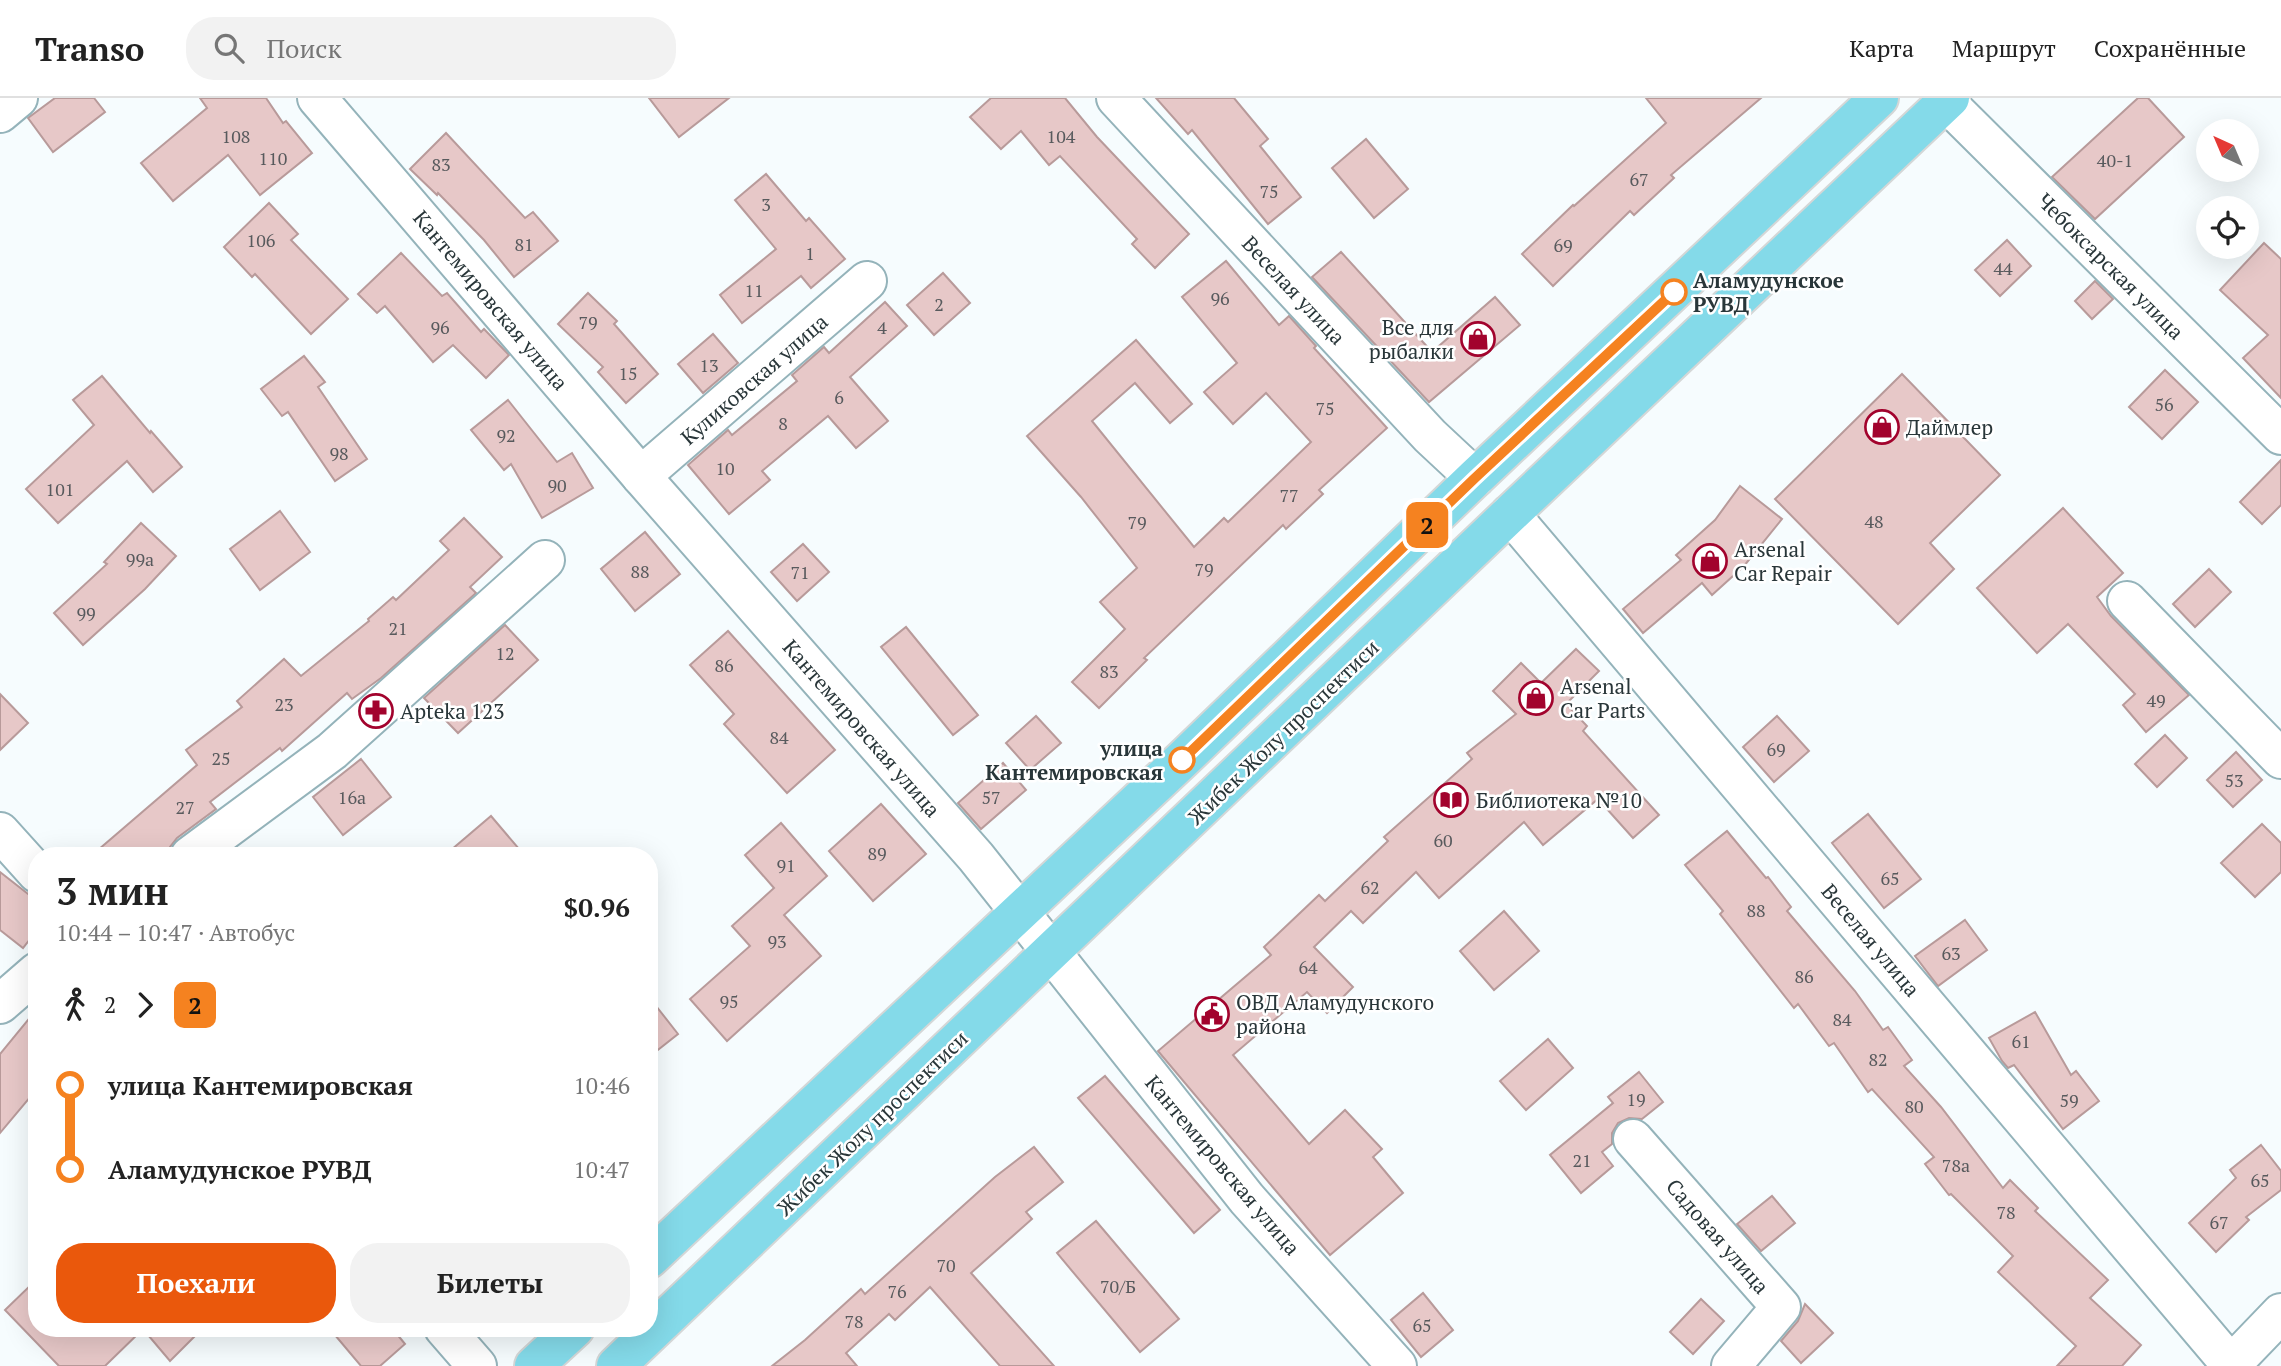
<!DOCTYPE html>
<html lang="ru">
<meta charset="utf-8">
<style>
body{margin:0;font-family:"PT Serif",serif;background:#f2f2f2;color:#222;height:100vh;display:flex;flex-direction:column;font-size:26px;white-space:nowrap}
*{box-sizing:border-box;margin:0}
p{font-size:23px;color:#767676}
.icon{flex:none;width:38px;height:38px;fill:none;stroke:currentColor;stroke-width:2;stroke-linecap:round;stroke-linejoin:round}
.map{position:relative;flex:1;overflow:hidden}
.panel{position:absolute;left:28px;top:749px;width:630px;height:490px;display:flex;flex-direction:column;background:#fff;border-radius:28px;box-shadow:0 7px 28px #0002}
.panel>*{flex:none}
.badge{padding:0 14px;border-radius:10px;font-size:24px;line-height:46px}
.needle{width:46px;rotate:316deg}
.tools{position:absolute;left:2196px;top:21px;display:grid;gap:14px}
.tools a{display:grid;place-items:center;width:63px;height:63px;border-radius:50%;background:#fff;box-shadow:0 7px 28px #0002;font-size:35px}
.map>.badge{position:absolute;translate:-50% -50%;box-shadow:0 0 0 4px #fff}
.legs{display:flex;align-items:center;gap:10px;height:77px;padding:0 28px;font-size:23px}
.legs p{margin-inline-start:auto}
.headline{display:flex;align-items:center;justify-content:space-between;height:119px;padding:0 28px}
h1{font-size:38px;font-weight:700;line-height:52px}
.action{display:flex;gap:14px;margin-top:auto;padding:14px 28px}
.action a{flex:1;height:80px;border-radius:28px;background:#ea580c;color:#fff;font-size:28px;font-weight:700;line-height:80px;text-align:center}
.action a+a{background:#f2f2f2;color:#222}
ul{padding:0 28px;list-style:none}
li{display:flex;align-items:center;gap:24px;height:84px;font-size:26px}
li i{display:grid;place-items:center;width:10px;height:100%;margin:0 9px;background:currentColor}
li i::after{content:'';width:18px;height:18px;margin:-9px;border:5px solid;border-radius:50%;background:#fff}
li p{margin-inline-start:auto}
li:first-child i{background:linear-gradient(#0000 50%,currentColor 0)}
li:last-child i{background:linear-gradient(currentColor 50%,#0000 0)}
header{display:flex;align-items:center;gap:42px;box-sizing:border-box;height:98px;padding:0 35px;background:#fff;border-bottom:2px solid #e0e0e0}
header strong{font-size:33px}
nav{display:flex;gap:38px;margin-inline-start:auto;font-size:24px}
.search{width:490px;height:63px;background:#f2f2f2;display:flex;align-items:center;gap:18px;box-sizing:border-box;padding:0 24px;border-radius:28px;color:#767676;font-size:26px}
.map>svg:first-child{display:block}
</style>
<header>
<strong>Transo</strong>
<div class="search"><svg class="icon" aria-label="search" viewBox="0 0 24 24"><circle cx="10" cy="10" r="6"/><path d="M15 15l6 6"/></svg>Поиск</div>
<nav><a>Карта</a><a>Маршрут</a><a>Сохранённые</a></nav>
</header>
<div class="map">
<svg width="2281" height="1268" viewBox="0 0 2281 1268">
<rect width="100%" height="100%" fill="#f6fcfe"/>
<!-- building -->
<g fill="#e7c8c8" stroke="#b89a9a" stroke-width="2">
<polygon points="55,0 94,0 105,14 53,54 28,20"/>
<polygon points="200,0 266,0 283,25 286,23 312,55 260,97 228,57 173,103 141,65 207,10"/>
<polygon points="649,0 729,0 679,39"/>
<polygon points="991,0 1065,0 1097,39 1189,136 1155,170 1132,146 1137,141 1060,58 1049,67 1021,33 1001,51 970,19"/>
<polygon points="1156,0 1234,0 1268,41 1260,48 1301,99 1268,126 1192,32 1188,36"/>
<polygon points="1646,0 1761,0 1671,77 1674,80 1634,117 1630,113 1553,188 1522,156 1573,107 1574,108 1666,25"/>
<polygon points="2138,0 2148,0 2184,39 2095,121 2052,79"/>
<polygon points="446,35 525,120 533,114 558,143 514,179 484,142 438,95 437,97 410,71"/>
<polygon points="1366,41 1408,91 1374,120 1332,70"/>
<polygon points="766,76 806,123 809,120 845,161 811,190 801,178 742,225 720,197 776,151 735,102"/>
<polygon points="269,105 298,136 291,142 348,201 311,236 255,176 252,179 224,149"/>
<polygon points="2007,142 2031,168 2000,198 1975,172"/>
<polygon points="2264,145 2281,161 2281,300 2243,260 2268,237 2220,192"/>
<polygon points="1341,154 1432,254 1495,199 1520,227 1429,304 1312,179"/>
<polygon points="401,155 442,198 447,195 481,234 484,231 509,257 486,280 453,247 433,264 385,208 377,215 358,196"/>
<polygon points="1226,163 1279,227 1289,218 1316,248 1314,250 1387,330 1319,392 1323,396 1286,431 1283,427 1144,560 1147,562 1099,610 1072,584 1125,531 1100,504 1137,470 1081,399 1027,338 1136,242 1192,306 1170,325 1135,285 1092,323 1194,449 1224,420 1228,424 1311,344 1266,295 1233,326 1204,294 1237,265 1182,199"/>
<polygon points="943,175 970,205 934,237 907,207"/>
<polygon points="2095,183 2113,201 2092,221 2075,203"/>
<polygon points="588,195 617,223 614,226 658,276 626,305 598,274 603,269 558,226"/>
<polygon points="885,204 907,228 850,279 888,323 856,350 828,318 762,373 770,382 729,416 688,367 728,332 732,337 797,283 792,277 824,249 829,255"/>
<polygon points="713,236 738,265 703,295 678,266"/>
<polygon points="304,258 325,284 318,289 367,361 335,383 288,314 282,318 261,291"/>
<polygon points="2165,272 2198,304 2162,341 2129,309"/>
<polygon points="1902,276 2000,377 1930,445 1954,471 1898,526 1775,401"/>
<polygon points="102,278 150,335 151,333 182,369 153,394 127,363 58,425 26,391 94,327 73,302"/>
<polygon points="508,302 557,364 572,355 593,390 542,420 511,366 504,372 471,332"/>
<polygon points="2281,362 2281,407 2262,426 2240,404"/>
<polygon points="1740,388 1782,421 1744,468 1712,497 1702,485 1643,535 1623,511 1681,462 1676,457 1715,422"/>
<polygon points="2063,410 2123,475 2097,499 2111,518 2189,597 2146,634 2123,607 2135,596 2068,526 2037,555 1977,490"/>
<polygon points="280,413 310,454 260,492 230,451"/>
<polygon points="464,420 502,459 470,489 476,495 381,580 352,601 347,595 282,653 280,650 210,704 216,711 177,740 170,749 168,758 91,758 197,667 186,652 242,609 237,603 284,561 301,578 369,523 368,521 393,499 396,502 449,452 440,443"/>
<polygon points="141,425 176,458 145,491 83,547 54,515 107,466 104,464"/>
<polygon points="645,434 680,476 635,513 601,471"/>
<polygon points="803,446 829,474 797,503 771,474"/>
<polygon points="2209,471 2231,494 2195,529 2173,506"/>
<polygon points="505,527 538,562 458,635 424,600"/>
<polygon points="906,529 978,617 953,637 881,549"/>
<polygon points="728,533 835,652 787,695 724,626 734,616 690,567"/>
<polygon points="1576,551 1599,573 1566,606 1587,628 1583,633 1659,717 1633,740 1598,701 1543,747 1524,724 1439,800 1416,774 1363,825 1351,813 1314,849 1353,889 1327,915 1307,894 1233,957 1309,1046 1345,1012 1382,1051 1373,1059 1403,1095 1330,1157 1158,953 1271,857 1264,849 1319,797 1325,803 1388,743 1384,739 1472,661 1467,655 1516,616 1493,593 1521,565 1541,585"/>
<polygon points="0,596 28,625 0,652"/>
<polygon points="1036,618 1061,645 1030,672 1006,645"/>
<polygon points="1777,618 1809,653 1774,684 1743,649"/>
<polygon points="2165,637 2187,660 2157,689 2135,666"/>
<polygon points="2236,654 2262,682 2233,709 2207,682"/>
<polygon points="361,661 391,699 343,737 313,699"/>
<polygon points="1003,665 1026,692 981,731 958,705"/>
<polygon points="881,706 926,756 873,803 829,753"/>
<polygon points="1868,716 1921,781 1884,810 1832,745"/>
<polygon points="491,718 525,758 444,758"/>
<polygon points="781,725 827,778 784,817 821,858 727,943 690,901 750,848 732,828 774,790 745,757"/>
<polygon points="2262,726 2281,745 2281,774 2255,799 2221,765"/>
<polygon points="1727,733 1766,780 1768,779 1791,809 1787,813 1855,893 1883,932 1888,929 1912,962 1904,968 1941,1009 2003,1090 2010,1082 2038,1110 2035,1113 2108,1182 2090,1200 2141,1247 2122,1268 2057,1268 2076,1248 1998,1174 2013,1158 1951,1096 1949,1097 1925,1066 1934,1059 1872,991 1868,994 1834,945 1829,948 1798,906 1794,910 1720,816 1723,813 1685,767"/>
<polygon points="0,774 37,803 37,832 23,850 0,832"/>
<polygon points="1504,813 1539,853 1494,892 1460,853"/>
<polygon points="1965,822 1987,852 1938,888 1915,858"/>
<polygon points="649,899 678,936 649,959"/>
<polygon points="37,911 37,991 0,1035 0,956"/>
<polygon points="2035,914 2071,977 2076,973 2099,1003 2063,1031 2014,967 2008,970 2002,963 1989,940"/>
<polygon points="1548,941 1573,970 1526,1012 1500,983"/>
<polygon points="1639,974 1663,1004 1642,1021 1629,1020 1618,1025 1612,1035 1612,1046 1602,1054 1613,1068 1581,1095 1550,1057 1613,1005 1608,999"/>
<polygon points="1105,978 1220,1112 1194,1135 1078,1000"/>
<polygon points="2261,1047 2281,1073 2281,1092 2246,1119 2249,1122 2216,1154 2189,1125 2236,1080 2230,1072"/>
<polygon points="1034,1049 1063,1084 1026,1114 1032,1121 971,1175 1054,1268 1000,1268 930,1189 895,1222 889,1216 846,1255 857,1268 772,1268 805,1242 861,1191 865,1196 995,1079"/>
<polygon points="1772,1098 1795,1125 1761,1153 1737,1126"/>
<polygon points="1096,1123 1179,1221 1140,1254 1057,1155"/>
<polygon points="37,1181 37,1230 203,1230 170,1263 143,1231 105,1268 59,1268 5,1212"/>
<polygon points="1423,1195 1453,1232 1421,1259 1391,1222"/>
<polygon points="1701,1201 1724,1223 1693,1256 1670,1234"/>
<polygon points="1805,1206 1833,1235 1801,1265 1781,1243 1798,1223"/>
<polygon points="329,1230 392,1230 405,1246 380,1268 361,1268"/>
</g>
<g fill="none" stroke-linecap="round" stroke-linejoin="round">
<!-- minor casing -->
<g stroke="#94b3ba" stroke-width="42">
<g id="minor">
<polyline points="317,0 641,378 976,759 1247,1101 1397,1268"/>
<polyline points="1116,0 1430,338 1475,380"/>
<polyline points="1942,0 2281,337"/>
<polyline points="0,15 18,0"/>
<polyline points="641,378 867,183"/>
<polyline points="1510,416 2232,1268"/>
<polyline points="2127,503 2281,661"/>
<polyline points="0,734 37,775"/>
<polyline points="190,758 332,653 545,462"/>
<polyline points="0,906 37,874"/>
<polyline points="1633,1041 1781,1209 1731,1268"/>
<polyline points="444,1230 477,1268"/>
<polyline points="2230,1268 2281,1215"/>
</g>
</g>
<!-- major casing -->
<g stroke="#d4d7d7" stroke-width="42">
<g id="major">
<polyline points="649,1161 1182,662 1475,380 1879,0"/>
<polyline points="534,1268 575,1230"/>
<polyline points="616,1268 1510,416 1950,0"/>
</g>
</g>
<!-- minor -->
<use href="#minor" stroke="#fff" stroke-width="38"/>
<!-- major -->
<use href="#major" stroke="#84dae9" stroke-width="38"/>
</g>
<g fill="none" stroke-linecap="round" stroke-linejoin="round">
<!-- line-1 casing -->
<g stroke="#fff" stroke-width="16">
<polyline id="line-1" points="1182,662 1475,380 1674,194"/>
</g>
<!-- line-1 -->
<use href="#line-1" stroke="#f58220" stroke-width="10"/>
</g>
<!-- icons -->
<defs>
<g id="shop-ring" transform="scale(1.75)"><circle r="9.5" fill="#fff" stroke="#a2032d" stroke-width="1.5"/><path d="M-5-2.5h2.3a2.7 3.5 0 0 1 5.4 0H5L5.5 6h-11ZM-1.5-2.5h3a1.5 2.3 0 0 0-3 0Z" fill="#a2032d"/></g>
<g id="pharmacy-ring" transform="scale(1.75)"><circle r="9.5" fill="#fff" stroke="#a2032d" stroke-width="1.5"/><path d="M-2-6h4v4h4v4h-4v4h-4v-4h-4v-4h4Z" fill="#a2032d"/></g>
<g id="library-ring" transform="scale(1.75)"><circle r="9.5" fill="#fff" stroke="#a2032d" stroke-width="1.5"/><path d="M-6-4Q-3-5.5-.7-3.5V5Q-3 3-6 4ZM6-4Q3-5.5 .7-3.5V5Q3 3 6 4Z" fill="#a2032d"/></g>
<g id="civic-ring" transform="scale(1.75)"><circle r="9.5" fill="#fff" stroke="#a2032d" stroke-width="1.5"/><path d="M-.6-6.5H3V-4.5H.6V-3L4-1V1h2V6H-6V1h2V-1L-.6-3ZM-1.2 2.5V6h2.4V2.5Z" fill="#a2032d"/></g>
</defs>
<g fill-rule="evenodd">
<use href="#shop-ring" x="1478" y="241"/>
<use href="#shop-ring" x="1882" y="329"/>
<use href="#shop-ring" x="1710" y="463"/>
<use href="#shop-ring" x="1536" y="600"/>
<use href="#pharmacy-ring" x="376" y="613"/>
<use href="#library-ring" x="1451" y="702"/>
<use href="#civic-ring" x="1212" y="916"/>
</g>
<!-- markers -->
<g fill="#fff" stroke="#f58220" stroke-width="3.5">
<circle cx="1674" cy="194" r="12"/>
<circle cx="1182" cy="662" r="12"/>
</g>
<g text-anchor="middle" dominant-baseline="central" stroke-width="5" stroke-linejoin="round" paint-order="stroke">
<!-- number labels -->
<g font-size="18" fill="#585a5d">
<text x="236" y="38">108</text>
<text x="1061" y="38">104</text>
<text x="273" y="60">110</text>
<text x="2115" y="62">40-1</text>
<text x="441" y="66">83</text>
<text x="1639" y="81">67</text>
<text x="1269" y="93">75</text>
<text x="766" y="106">3</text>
<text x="261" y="142">106</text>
<text x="524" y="146">81</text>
<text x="1563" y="147">69</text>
<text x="810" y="155">1</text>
<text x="2003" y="170">44</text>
<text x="754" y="192">11</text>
<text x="1220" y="200">96</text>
<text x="939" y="206">2</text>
<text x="588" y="224">79</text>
<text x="440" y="229">96</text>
<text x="882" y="229">4</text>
<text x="709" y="267">13</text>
<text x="628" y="275">15</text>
<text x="839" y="299">6</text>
<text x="2164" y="306">56</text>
<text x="1325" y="310">75</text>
<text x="783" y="325">8</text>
<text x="506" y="337">92</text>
<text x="339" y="355">98</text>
<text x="725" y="370">10</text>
<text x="557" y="387">90</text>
<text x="60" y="391">101</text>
<text x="1289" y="397">77</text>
<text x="1874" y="423">48</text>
<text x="1137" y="424">79</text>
<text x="140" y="461">99a</text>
<text x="1204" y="471">79</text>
<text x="640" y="473">88</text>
<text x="800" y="474">71</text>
<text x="86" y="515">99</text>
<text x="398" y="530">21</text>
<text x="505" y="555">12</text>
<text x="724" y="567">86</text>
<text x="1109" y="573">83</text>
<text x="2156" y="602">49</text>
<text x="284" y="606">23</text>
<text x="779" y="639">84</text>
<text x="1776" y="651">69</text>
<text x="221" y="660">25</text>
<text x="2234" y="682">53</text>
<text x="352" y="699">16a</text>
<text x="991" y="699">57</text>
<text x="185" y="709">27</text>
<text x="1443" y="742">60</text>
<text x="877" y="755">89</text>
<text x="786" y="767">91</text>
<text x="1890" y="780">65</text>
<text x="1370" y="789">62</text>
<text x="1756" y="812">88</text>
<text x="777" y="843">93</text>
<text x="1951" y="855">63</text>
<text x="1308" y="869">64</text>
<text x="1804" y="878">86</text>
<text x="729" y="903">95</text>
<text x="1842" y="921">84</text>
<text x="2021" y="943">61</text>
<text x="1878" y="961">82</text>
<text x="1636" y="1001">19</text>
<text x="2069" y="1002">59</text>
<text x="1914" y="1008">80</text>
<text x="1582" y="1062">21</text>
<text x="1956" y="1067">78a</text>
<text x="2260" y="1082">65</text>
<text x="2006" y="1114">78</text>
<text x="2219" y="1124">67</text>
<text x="946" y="1167">70</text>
<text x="1118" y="1188">70/Б</text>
<text x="897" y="1193">76</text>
<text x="854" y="1223">78</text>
<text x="1422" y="1227">65</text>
</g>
<!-- street labels -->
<g font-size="21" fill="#293639" stroke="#fff">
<text transform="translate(2111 168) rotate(45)">Чебоксарская улица</text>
<text transform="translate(1294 192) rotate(47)">Веселая улица</text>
<text transform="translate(491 202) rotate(50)">Кантемировская улица</text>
<text transform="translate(754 281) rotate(-41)">Куликовская улица</text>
<text transform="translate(862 630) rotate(49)">Кантемировская улица</text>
<text transform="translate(1283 634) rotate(-44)">Жибек Жолу проспектиси</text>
<text transform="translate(1871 842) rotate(50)">Веселая улица</text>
<text transform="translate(872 1025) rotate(-44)">Жибек Жолу проспектиси</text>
<text transform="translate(1223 1067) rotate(50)">Кантемировская улица</text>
<text transform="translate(1718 1138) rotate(49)">Садовая улица</text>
</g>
<!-- stop labels -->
<g font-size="21" font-weight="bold" fill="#293639" stroke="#fff" text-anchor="start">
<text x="1693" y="182">Аламудунское<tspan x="1693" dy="24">РУВД</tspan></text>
<text x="1163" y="650" text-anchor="end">улица<tspan x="1163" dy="24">Кантемировская</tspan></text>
</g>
<!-- poi labels -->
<g font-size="21" fill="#293639" stroke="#fff" text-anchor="start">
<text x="1454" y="229" text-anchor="end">Все для<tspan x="1454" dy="24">рыбалки</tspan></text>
<text x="1906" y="329">Даймлер</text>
<text x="1734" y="451">Arsenal<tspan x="1734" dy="24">Car Repair</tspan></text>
<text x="1560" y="588">Arsenal<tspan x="1560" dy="24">Car Parts</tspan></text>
<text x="400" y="613">Apteka 123</text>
<text x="1476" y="702">Библиотека №10</text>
<text x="1236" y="904">ОВД Аламудунского<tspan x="1236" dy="24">района</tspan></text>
</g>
</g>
</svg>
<div class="tools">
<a><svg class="needle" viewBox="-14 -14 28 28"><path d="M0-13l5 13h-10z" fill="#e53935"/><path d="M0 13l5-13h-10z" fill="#767676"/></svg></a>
<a><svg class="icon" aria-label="locate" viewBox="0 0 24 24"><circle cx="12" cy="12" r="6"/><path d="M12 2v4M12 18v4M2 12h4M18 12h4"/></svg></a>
</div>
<b class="badge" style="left:1427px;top:427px;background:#f58220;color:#111">2</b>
<section class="panel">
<div class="headline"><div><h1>3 мин</h1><p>10:44 – 10:47 · Автобус</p></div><b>$0.96</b></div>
<div class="legs"><svg class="icon" aria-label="walk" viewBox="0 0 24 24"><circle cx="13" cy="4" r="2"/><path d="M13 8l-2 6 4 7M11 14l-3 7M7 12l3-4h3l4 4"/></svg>2<svg class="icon" aria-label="forward" viewBox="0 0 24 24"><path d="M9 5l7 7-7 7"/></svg><b class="badge" style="background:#f58220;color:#111">2</b></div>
<ul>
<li><i style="color:#f58220"></i><b>улица Кантемировская</b><p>10:46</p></li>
<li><i style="color:#f58220"></i><b>Аламудунское РУВД</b><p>10:47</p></li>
</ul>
<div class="action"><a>Поехали</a><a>Билеты</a></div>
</section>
</div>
